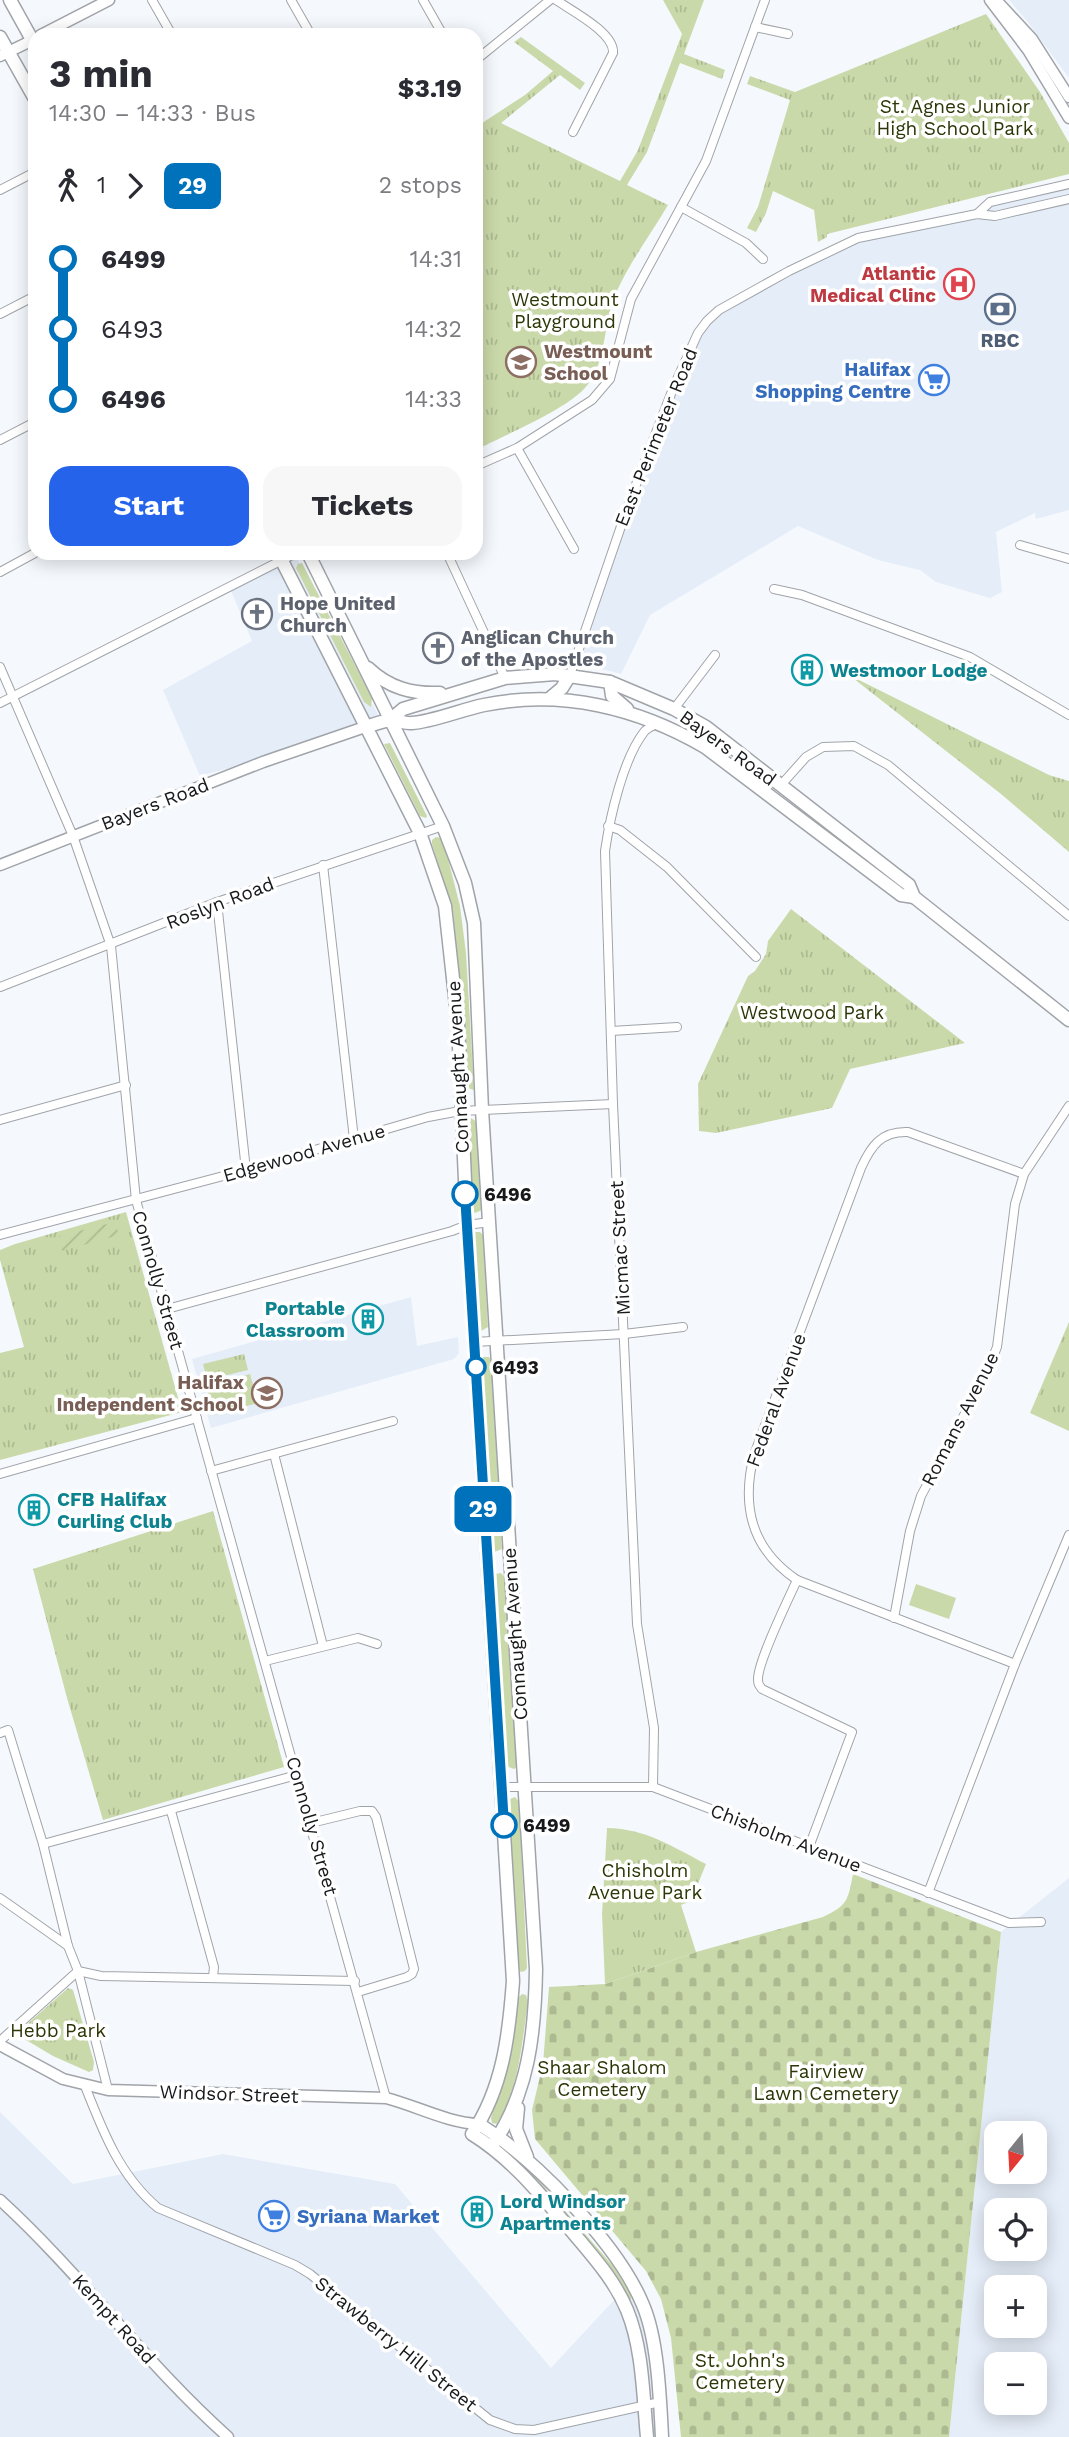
<!DOCTYPE html>
<meta charset="utf-8">
<style>
body{margin:0;font-family:"Work Sans",sans-serif;background:#f7f7f7;color:#2b2b33;height:100vh;display:flex;flex-direction:column;font-size:26px;white-space:nowrap}
*{box-sizing:border-box;margin:0}
p{font-size:23px;color:#7c7c81}
.icon{flex:none;width:38px;height:38px;fill:none;stroke:currentColor;stroke-width:2;stroke-linecap:round;stroke-linejoin:round}
.map{position:relative;flex:1;overflow:hidden}
.panel{position:absolute;left:28px;top:28px;width:455px;height:532px;display:flex;flex-direction:column;background:#fff;border-radius:21px;box-shadow:0 4px 18px #0003}
.panel>*{flex:none}
.badge{padding:0 14px;border-radius:10px;font-size:24px;line-height:46px}
.needle{width:46px;rotate:198deg}
.controls{position:absolute;left:984px;top:2121px;display:grid;gap:14px}
.controls a{display:grid;place-items:center;width:63px;height:63px;border-radius:14px;background:#fff;box-shadow:0 4px 18px #0003;font-size:35px}
.map>.badge{position:absolute;translate:-50% -50%;box-shadow:0 0 0 4px #fff}
.legs{display:flex;align-items:center;gap:10px;height:77px;padding:0 21px;font-size:23px}
.legs p{margin-inline-start:auto}
.headline{display:flex;align-items:center;justify-content:space-between;height:119px;padding:0 21px}
h1{font-size:38px;font-weight:700;line-height:52px}
.cta{display:flex;gap:14px;margin-top:auto;padding:14px 21px}
.cta a{flex:1;height:80px;border-radius:21px;background:#2563eb;color:#fff;font-size:28px;font-weight:700;line-height:80px;text-align:center}
.cta a+a{background:#f7f7f7;color:#2b2b33}
ul{padding:0 21px;list-style:none}
li{display:flex;align-items:center;gap:24px;height:70px;font-size:26px}
li i{display:grid;place-items:center;width:10px;height:100%;margin:0 9px;background:currentColor}
li i::after{content:'';width:18px;height:18px;margin:-9px;border:5px solid;border-radius:50%;background:#fff}
li p{margin-inline-start:auto}
li:first-child i{background:linear-gradient(#0000 50%,currentColor 0)}
li:last-child i{background:linear-gradient(currentColor 50%,#0000 0)}
.map>svg:first-child{display:block}
</style>
<div class="map">
<svg width="1069" height="2437" viewBox="0 0 1069 2437">
<defs>
<pattern id="cemetery-stones" width="16" height="16" patternUnits="userSpaceOnUse" patternTransform="scale(1.75)"><rect width="16" height="16" fill="#cad9a9"/><path d="M2 7V4a2 2 0 0 1 4 0v3zM10 15v-3a2 2 0 0 1 4 0v3z" fill="#adba91"/></pattern>
<pattern id="park-tufts" width="24" height="20" patternUnits="userSpaceOnUse" patternTransform="scale(1.75)"><rect width="24" height="20" fill="#cad9a9"/><path d="M3 7l-1-3M5 7V3M7 7l1-3M15 17l-1-3M17 17v-4M19 17l1-3" fill="none" stroke="#adba91"/></pattern>
<pattern id="garden-furrows" width="10" height="10" patternUnits="userSpaceOnUse" patternTransform="scale(1.75)"><rect width="10" height="10" fill="#cad9a9"/><path d="M-1 1l2-2M0 10L10 0M9 11l2-2" fill="none" stroke="#adba91"/></pattern>
</defs>
<rect width="100%" height="100%" fill="#f5f9fe"/>
<!-- built -->
<g fill="#e5edf8" fill-rule="evenodd">
<polygon points="1009,0 1069,0 1069,78 1027,21"/>
<polygon points="1069,184 1069,510 1036,519 1035,513 996,532 1002,592 990,598 936,582 920,570 878,560 798,526 650,615 621,674 575,662 606,567 698,333 719,310 858,238 963,217 990,202"/>
<polygon points="286,553 294,553 384,726 200,776 163,690 252,641 229,586"/>
<polygon points="411,1297 417,1346 458,1337 459,1353 454,1359 211,1428 192,1359"/>
<path d="M1069 1878V2437H949L1001 1932ZM996 2133H1034V2172H996ZM996 2210H1034V2249H996ZM996 2287H1034V2326H996ZM996 2364H1034V2403H996Z"/>
<polygon points="0,2112 73,2184 223,2154 395,2184 551,2368 629,2284 649,2341 663,2437 0,2437"/>
</g>
<!-- grass -->
<g fill="#cad9a9">
<polygon points="302,563 372,698 371,707 364,702 296,568 298,564"/>
<polygon points="390,743 427,816 426,818 420,816 384,744"/>
<polygon points="436,837 441,838 444,843 460,906 466,953 474,1090 467,1088 453,911 432,844 432,840"/>
<polygon points="471,1118 477,1122 482,1210 475,1213 471,1210 468,1121"/>
<polygon points="475,1232 480,1232 483,1235 488,1327 481,1331 477,1328 472,1236"/>
<polygon points="480,1357 489,1357 491,1360 502,1549 494,1552 491,1550"/>
<polygon points="250,1374 258,1403 214,1415 206,1386"/>
<polygon points="501,1573 505,1578 517,1767 514,1769 506,1766 493,1577 495,1574"/>
<polygon points="916,1584 956,1598 949,1619 909,1605"/>
<polygon points="515,1797 519,1802 527,1968 525,1971 521,1972 518,1969 508,1803 510,1799"/>
<path d="M522 1994 526 1995 528 2002C522 2042 519 2089 497 2124L492 2123 491 2118 508 2061 516 2000Z"/>
<polygon points="500,2146 520,2159 613,2266 632,2296 630,2301"/>
</g>
<!-- cemetery -->
<path fill="url(#cemetery-stones)" d="M853 1874 1001 1932 949 2437H681L671 2338 661 2299 646 2271 535 2139 532 2110 543 2064 549 1987 605 1984 696 1952 823 1917C848 1905 848 1900 853 1874Z"/>
<!-- park -->
<g fill="url(#park-tufts)">
<path d="M663 0H704L684 54 725 70 722 79 680 63 647 152 627 185 668 205C651 234 629 263 616 293 602 324 608 364 584 389 563 411 505 435 476 450V127L525 95 553 71 514 42 521 37 585 83 580 90 560 75 501 123 620 181 638 150 682 34Z"/>
<polygon points="986,14 1040,92 1069,143 1069,174 827,234 827,237 818,242 814,210 773,191 766,213 756,232 747,228 758,207 790,100 747,84 750,76 795,92"/>
<polygon points="849,675 1049,775 1069,781 1069,852 1001,794"/>
<polygon points="791,909 965,1043 850,1069 832,1108 716,1133 699,1131 698,1084 748,976 755,971 766,954 768,941"/>
<polygon points="126,1212 182,1412 0,1460 0,1353 24,1347 0,1260 0,1250 15,1244"/>
<polygon points="1069,1322 1069,1431 1030,1413"/>
<polygon points="244,1354 248,1370 207,1380 203,1364"/>
<polygon points="213,1511 284,1767 103,1820 67,1698 33,1569"/>
<path d="M607 1828C647 1829 671 1846 706 1864L691 1901 681 1905 696 1952 605 1984 602 1914Z"/>
<polygon points="68,1988 73,1990 94,2062 93,2070 89,2072 53,2056 16,2034"/>
</g>
<!-- garden -->
<polygon fill="url(#garden-furrows)" points="115,1222 119,1235 62,1251 59,1236"/>
<g fill="none" stroke-linecap="round" stroke-linejoin="round">
<!-- street casing -->
<g stroke="#a0a4a9" stroke-width="10">
<g id="street">
<polyline points="152,0 172,35"/>
<polyline points="291,0 311,35"/>
<polyline points="423,0 443,35"/>
<path d="M556 0C572 11 615 33 613 53L573 132"/>
<polyline points="755,27 788,34"/>
<polyline points="476,60 550,0"/>
<polyline points="0,190 35,172"/>
<polyline points="681,207 746,243 763,259"/>
<polyline points="977,214 990,202 1069,184"/>
<polyline points="0,314 35,296"/>
<polyline points="0,440 35,422"/>
<polyline points="517,448 574,549"/>
<polyline points="476,466 517,448 592,400 610,379 631,299 706,161 765,0"/>
<polyline points="1020,545 1069,559"/>
<polyline points="447,553 505,678"/>
<polyline points="0,572 35,553"/>
<polyline points="774,589 802,595 970,657 1069,715"/>
<polyline points="0,667 73,836 111,946 136,1200 386,2098"/>
<polyline points="570,675 630,500 674,386 698,333 707,321 719,310 789,271 858,238 977,214 995,216 1069,199"/>
<polyline points="0,703 296,553"/>
<polyline points="674,709 715,655"/>
<polyline points="781,785 806,757 823,747 854,746 888,765 1069,916"/>
<polyline points="608,826 620,830 667,867 756,957"/>
<polyline points="323,865 354,1139"/>
<polyline points="217,902 246,1170"/>
<polyline points="0,987 217,902 443,826"/>
<polyline points="611,1031 677,1027"/>
<polyline points="0,1120 126,1085"/>
<polyline points="0,1235 246,1170 428,1117 460,1111 613,1104"/>
<polyline points="167,1309 452,1231 467,1225 490,1222"/>
<polyline points="474,1342 624,1334 683,1327"/>
<polyline points="274,1454 323,1646"/>
<polyline points="211,1471 393,1421"/>
<polyline points="0,1474 197,1418"/>
<path d="M797 1580C788 1600 758 1661 758 1679 758 1684 759 1685 762 1689L852 1732 809 1847"/>
<polyline points="894,1618 910,1531 921,1496 987,1372 997,1347 1015,1204 1024,1174 1069,1106"/>
<polyline points="265,1661 358,1638 377,1644"/>
<path d="M1015 1664 797 1580C751 1549 741 1506 754 1455L861 1168C871 1146 881 1131 908 1132L1024 1174"/>
<polyline points="0,1733 8,1730 43,1844 68,1946 78,1971 108,2090"/>
<polyline points="502,1787 653,1787 1009,1923 1041,1922"/>
<path d="M653 1787 654 1728 637 1624 613 1104 605 851C610 817 623 759 644 732 647 728 653 726 658 723"/>
<polyline points="171,1811 214,1967 213,1977"/>
<polyline points="311,1823 360,1811 372,1811 376,1817 414,1969 412,1974 407,1977 358,1992"/>
<polyline points="43,1844 297,1775"/>
<polyline points="928,1893 1015,1664 1069,1535"/>
<polyline points="0,1898 68,1946"/>
<polyline points="78,1971 101,1976 355,1981"/>
<polyline points="0,2041 78,1971"/>
<path d="M85 2086C103 2132 120 2176 158 2208L295 2265 310 2274 490 2420 515 2429 534 2430 660 2402"/>
</g>
</g>
<!-- secondary casing -->
<g stroke="#a0a4a9" stroke-width="13">
<g id="secondary">
<polyline points="990,0 1028,50 1069,118"/>
<polyline points="996,0 1032,39 1069,97"/>
<polyline points="41,35 109,0"/>
<polyline points="0,56 35,39"/>
<polyline points="0,865 263,762 365,727"/>
<path d="M0 2045 63 2079 108 2090 386 2098C417 2106 448 2123 479 2124"/>
<path d="M0 2200C81 2274 146 2364 228 2437"/>
</g>
</g>
<!-- primary casing -->
<g stroke="#a0a4a9" stroke-width="15">
<g id="primary">
<polyline points="10,0 35,45"/>
<polyline points="0,37 35,99"/>
<path d="M278 553 420 833 445 906 458 1024 467 1225 513 1981C509 2035 503 2088 472 2134 514 2160 543 2198 575 2235 595 2259 615 2281 627 2310 643 2349 643 2396 647 2437"/>
<path d="M308 553 443 826 465 883 474 923 482 1110 536 1969C535 2032 529 2093 492 2146"/>
<path d="M368 668C389 688 412 694 440 693"/>
<polyline points="610,682 612,696 627,709"/>
<polyline points="549,699 562,688 570,675"/>
<polyline points="390,720 403,709 505,678 555,674 610,682 674,709 706,727 909,885 914,897 1069,1020"/>
<path d="M365 727C373 725 382 721 391 720 398 720 405 724 412 723 431 722 464 709 484 705 562 689 638 708 705 747L901 895 914 897"/>
<polyline points="518,2108 516,2129 527,2157"/>
<path d="M479 2124C535 2159 618 2244 643 2305 658 2340 660 2399 662 2437"/>
</g>
</g>
<!-- street -->
<use href="#street" stroke="#fff" stroke-width="8"/>
<!-- secondary -->
<use href="#secondary" stroke="#fff" stroke-width="10"/>
<!-- primary -->
<use href="#primary" stroke="#fff" stroke-width="12"/>
</g>
<g fill="none" stroke-linecap="round" stroke-linejoin="round">
<!-- line-1 casing -->
<g stroke="#fff" stroke-width="16">
<polyline id="line-1" points="465,1194 504,1825"/>
</g>
<!-- line-1 -->
<use href="#line-1" stroke="#0072bc" stroke-width="10"/>
</g>
<!-- icons -->
<defs>
<g id="hospital-ring" transform="scale(1.575)"><circle r="9.5" fill="#fff" stroke="#e0444e" stroke-width="1.5"/><path d="M-5-5h3v3.5h4V-5h3V5h-3V1.5h-4V5h-3Z" fill="#e0444e"/></g>
<g id="bank-ring" transform="scale(1.575)"><circle r="9.5" fill="#fff" stroke="#5c6f8a" stroke-width="1.5"/><path d="M-6-4H6V4H-6ZM0-2.3a2.3 2.3 0 1 0 0 4.6a2.3 2.3 0 1 0 0-4.6Z" fill="#5c6f8a"/></g>
<g id="school-ring" transform="scale(1.575)"><circle r="9.5" fill="#fff" stroke="#8d6e63" stroke-width="1.5"/><path d="M0-5L7-2L0 1L-7-2ZM-4 1L0 2.5L4 1V4Q0 6-4 4Z" fill="#8d6e63"/></g>
<g id="supermarket-ring" transform="scale(1.575)"><circle r="9.5" fill="#fff" stroke="#3f7fe0" stroke-width="1.5"/><path d="M-6-5.5h2.5l.6 2H6L4.5 2H-2.5L-4.4-4H-6ZM-1.5 3.2a1.3 1.3 0 1 0 .1 0ZM3 3.2a1.3 1.3 0 1 0 .1 0Z" fill="#3f7fe0"/></g>
<g id="church-ring" transform="scale(1.575)"><circle r="9.5" fill="#fff" stroke="#6b7280" stroke-width="1.5"/><path d="M-1.2-6h2.4v3.5h3.3v2.4h-3.3V6h-2.4V-.1h-3.3v-2.4h3.3Z" fill="#6b7280"/></g>
<g id="building-ring" transform="scale(1.575)"><circle r="9.5" fill="#fff" stroke="#0f9aa8" stroke-width="1.5"/><path d="M-4-6H4V6H1V3H-1V6H-4ZM-2.5-4.3h1.7v1.8h-1.7ZM.8-4.3h1.7v1.8H.8ZM-2.5-1h1.7V.8h-1.7ZM.8-1h1.7V.8H.8Z" fill="#0f9aa8"/></g>
</defs>
<g fill-rule="evenodd">
<use href="#hospital-ring" x="959" y="284"/>
<use href="#bank-ring" x="1000" y="309"/>
<use href="#school-ring" x="521" y="362"/>
<use href="#supermarket-ring" x="934" y="380"/>
<use href="#church-ring" x="257" y="614"/>
<use href="#church-ring" x="438" y="648"/>
<use href="#building-ring" x="807" y="670"/>
<use href="#building-ring" x="368" y="1319"/>
<use href="#school-ring" x="267" y="1393"/>
<use href="#building-ring" x="34" y="1510"/>
<use href="#building-ring" x="477" y="2212"/>
<use href="#supermarket-ring" x="274" y="2216"/>
</g>
<!-- markers -->
<g fill="#fff" stroke="#0072bc" stroke-width="3.5">
<circle cx="465" cy="1194" r="12"/>
<circle cx="476" cy="1367" r="9"/>
<circle cx="504" cy="1825" r="12"/>
</g>
<g text-anchor="middle" dominant-baseline="central" stroke-width="7" stroke-linejoin="round" paint-order="stroke">
<!-- park labels -->
<g font-size="19" fill="#2c3606" stroke="#fff">
<text x="955" y="106">St. Agnes Junior<tspan x="955" dy="22">High School Park</tspan></text>
<text x="565" y="299">Westmount<tspan x="565" dy="22">Playground</tspan></text>
<text x="812" y="1012">Westwood Park</text>
<text x="645" y="1870">Chisholm<tspan x="645" dy="22">Avenue Park</tspan></text>
<text x="58" y="2030">Hebb Park</text>
<text x="602" y="2067">Shaar Shalom<tspan x="602" dy="22">Cemetery</tspan></text>
<text x="826" y="2071">Fairview<tspan x="826" dy="22">Lawn Cemetery</tspan></text>
<text x="740" y="2360">St. John's<tspan x="740" dy="22">Cemetery</tspan></text>
</g>
<!-- health labels -->
<g font-size="19" font-weight="bold" fill="#be3a42" stroke="#fff" text-anchor="end">
<text x="936" y="273">Atlantic<tspan x="936" dy="22">Medical Clinc</tspan></text>
</g>
<!-- service labels -->
<g font-size="19" font-weight="bold" fill="#4e5e75" stroke="#fff">
<text x="1000" y="340">RBC</text>
</g>
<!-- education labels -->
<g font-size="19" font-weight="bold" fill="#785e54" stroke="#fff" text-anchor="start">
<text x="544" y="351">Westmount<tspan x="544" dy="22">School</tspan></text>
<text x="244" y="1382" text-anchor="end">Halifax<tspan x="244" dy="22">Independent School</tspan></text>
</g>
<!-- shop labels -->
<g font-size="19" font-weight="bold" fill="#366cbe" stroke="#fff" text-anchor="end">
<text x="911" y="369">Halifax<tspan x="911" dy="22">Shopping Centre</tspan></text>
<text x="297" y="2216" text-anchor="start">Syriana Market</text>
</g>
<!-- street labels -->
<g font-size="19" fill="#17181a" stroke="#fff">
<text transform="translate(656 437) rotate(-68)">East Perimeter Road</text>
<text transform="translate(728 748) rotate(36)">Bayers Road</text>
<text transform="translate(155 804) rotate(-21)">Bayers Road</text>
<text transform="translate(220 903) rotate(-21)">Roslyn Road</text>
<text transform="translate(458 1067) rotate(-93)">Connaught Avenue</text>
<text transform="translate(304 1153) rotate(-16)">Edgewood Avenue</text>
<text transform="translate(620 1248) rotate(-93)">Micmac Street</text>
<text transform="translate(158 1280) rotate(74)">Connolly Street</text>
<text transform="translate(776 1400) rotate(-70)">Federal Avenue</text>
<text transform="translate(960 1419) rotate(-63)">Romans Avenue</text>
<text transform="translate(515 1634) rotate(-94)">Connaught Avenue</text>
<text transform="translate(312 1826) rotate(74)">Connolly Street</text>
<text transform="translate(786 1838) rotate(21)">Chisholm Avenue</text>
<text transform="translate(229 2094) rotate(2)">Windsor Street</text>
<text transform="translate(114 2319) rotate(48)">Kempt Road</text>
<text transform="translate(396 2344) rotate(39)">Strawberry Hill Street</text>
</g>
<!-- worship labels -->
<g font-size="19" font-weight="bold" fill="#5b616d" stroke="#fff" text-anchor="start">
<text x="280" y="603">Hope United<tspan x="280" dy="22">Church</tspan></text>
<text x="461" y="637">Anglican Church<tspan x="461" dy="22">of the Apostles</tspan></text>
</g>
<!-- culture labels -->
<g font-size="19" font-weight="bold" fill="#0d838f" stroke="#fff" text-anchor="start">
<text x="830" y="670">Westmoor Lodge</text>
<text x="345" y="1308" text-anchor="end">Portable<tspan x="345" dy="22">Classroom</tspan></text>
<text x="57" y="1499">CFB Halifax<tspan x="57" dy="22">Curling Club</tspan></text>
<text x="500" y="2201">Lord Windsor<tspan x="500" dy="22">Apartments</tspan></text>
</g>
<!-- stop labels -->
<g font-size="19" font-weight="bold" fill="#17181a" stroke="#fff" text-anchor="start">
<text x="484" y="1194">6496</text>
<text x="492" y="1367">6493</text>
<text x="523" y="1825">6499</text>
</g>
</g>
</svg>
<div class="controls">
<a><svg class="needle" viewBox="-14 -14 28 28"><path d="M0-13l5 13h-10z" fill="#e53935"/><path d="M0 13l5-13h-10z" fill="#7c7c81"/></svg></a>
<a><svg class="icon" aria-label="locate" viewBox="0 0 24 24"><circle cx="12" cy="12" r="6"/><path d="M12 2v4M12 18v4M2 12h4M18 12h4"/></svg></a>
<a>+</a>
<a>−</a>
</div>
<b class="badge" style="left:483px;top:1509px;background:#0072bc;color:#fff">29</b>
<section class="panel">
<div class="headline"><div><h1>3 min</h1><p>14:30 – 14:33 · Bus</p></div><b>$3.19</b></div>
<div class="legs"><svg class="icon" aria-label="walk" viewBox="0 0 24 24"><circle cx="13" cy="4" r="2"/><path d="M13 8l-2 6 4 7M11 14l-3 7M7 12l3-4h3l4 4"/></svg>1<svg class="icon" aria-label="forward" viewBox="0 0 24 24"><path d="M9 5l7 7-7 7"/></svg><b class="badge" style="background:#0072bc;color:#fff">29</b><p>2 stops</p></div>
<ul>
<li><i style="color:#0072bc"></i><b>6499</b><p>14:31</p></li>
<li><i style="color:#0072bc"></i><span>6493</span><p>14:32</p></li>
<li><i style="color:#0072bc"></i><b>6496</b><p>14:33</p></li>
</ul>
<div class="cta"><a>Start</a><a>Tickets</a></div>
</section>
</div>
